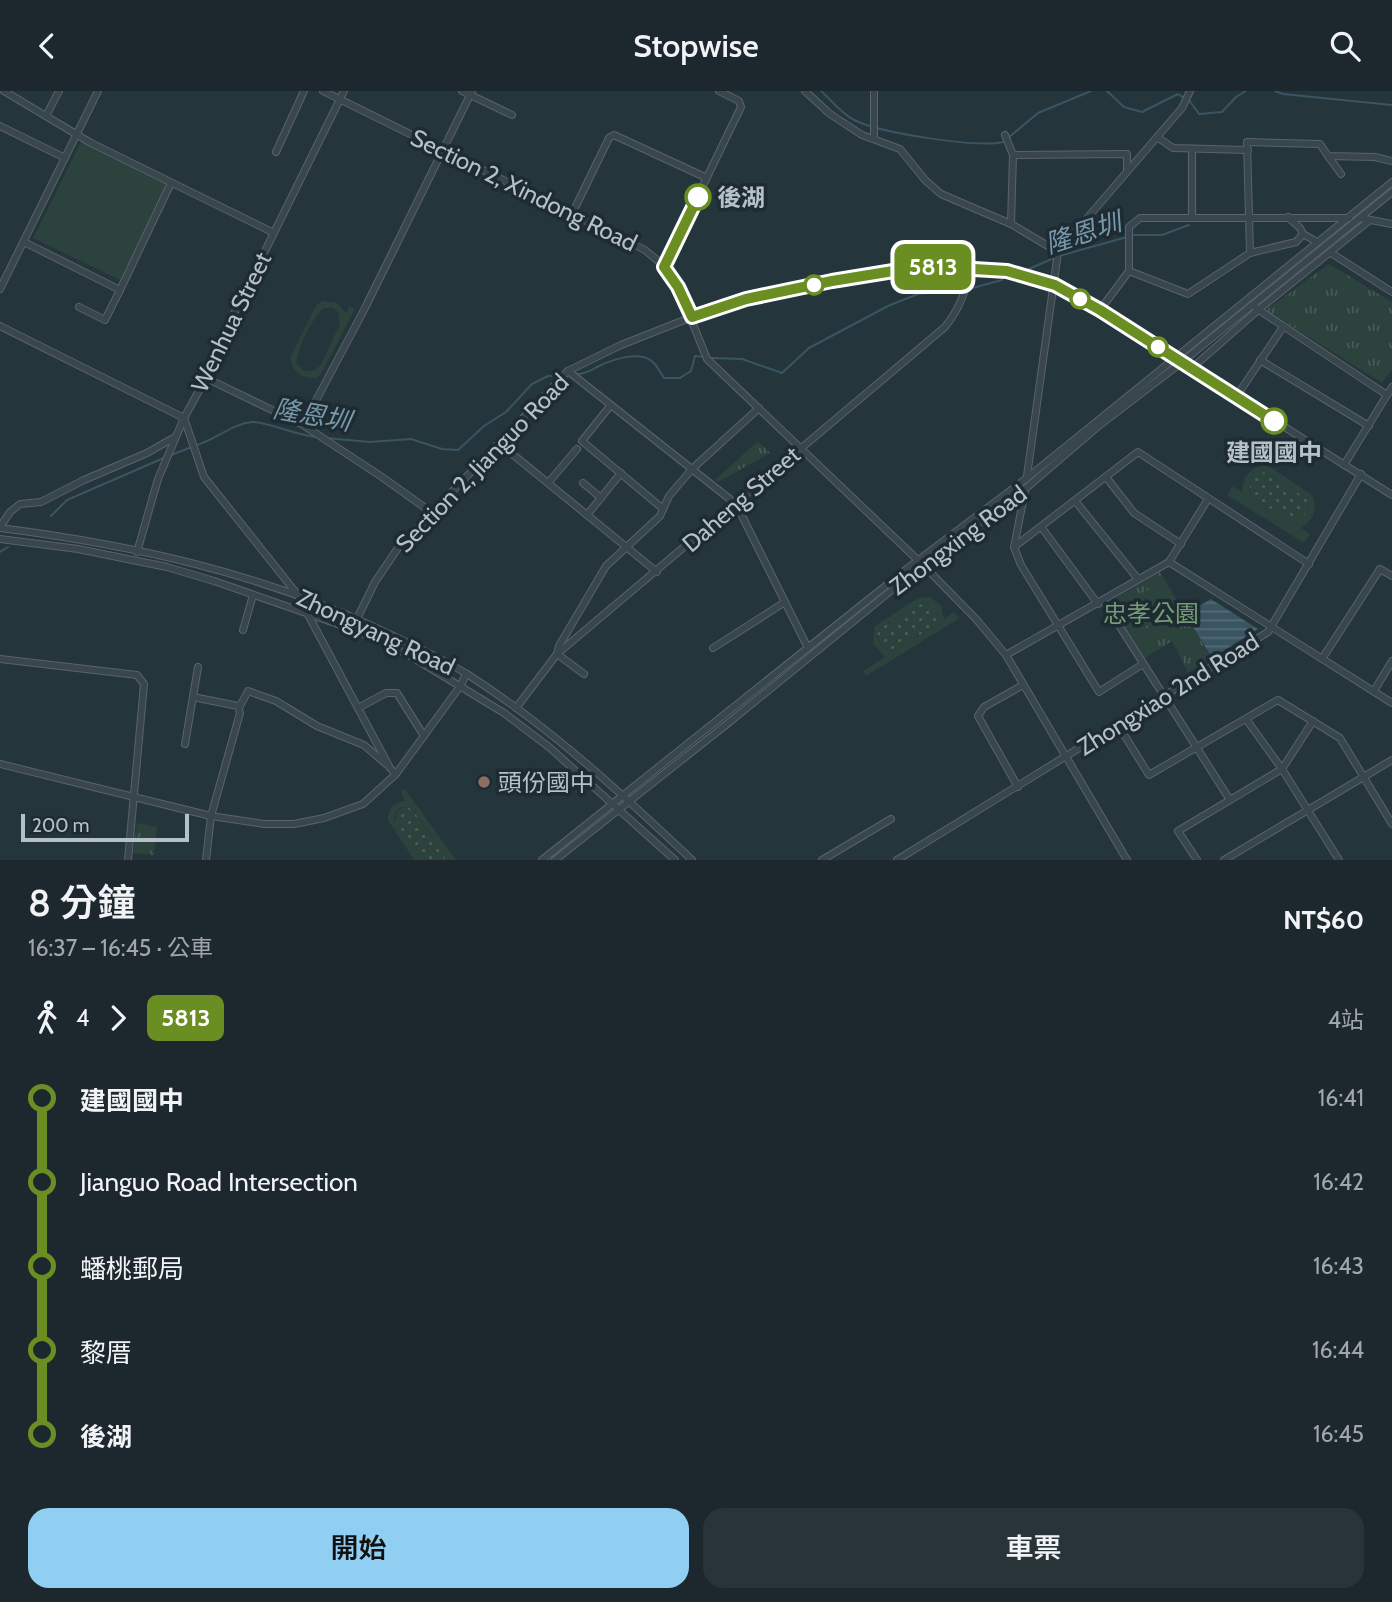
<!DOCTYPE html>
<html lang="zh-TW">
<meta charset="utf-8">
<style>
body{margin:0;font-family:Cabin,"Noto Sans TC",sans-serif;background:#293439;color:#f1f3f6;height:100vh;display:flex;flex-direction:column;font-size:26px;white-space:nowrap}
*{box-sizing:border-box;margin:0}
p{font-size:23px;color:#a0a6aa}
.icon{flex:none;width:38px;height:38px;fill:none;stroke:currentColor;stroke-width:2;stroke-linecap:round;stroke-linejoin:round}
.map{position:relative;height:769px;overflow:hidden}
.side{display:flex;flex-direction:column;background:#1c282d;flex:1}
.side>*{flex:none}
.badge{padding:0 14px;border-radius:10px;font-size:24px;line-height:46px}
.scale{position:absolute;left:21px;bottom:18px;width:168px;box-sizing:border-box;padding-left:7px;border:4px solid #b5c1c8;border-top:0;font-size:19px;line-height:24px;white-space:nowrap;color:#b5c1c8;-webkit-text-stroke:5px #1e2b32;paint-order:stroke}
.map>.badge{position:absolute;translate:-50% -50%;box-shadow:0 0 0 4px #fff}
.legs{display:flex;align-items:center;gap:10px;height:77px;padding:0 28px;font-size:23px}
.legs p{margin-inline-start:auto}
.summary{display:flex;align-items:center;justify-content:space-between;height:119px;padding:0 28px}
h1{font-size:38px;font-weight:600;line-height:52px}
.primary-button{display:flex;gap:14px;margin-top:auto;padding:14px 28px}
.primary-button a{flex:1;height:80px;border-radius:21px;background:#90cef2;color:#111;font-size:28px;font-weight:600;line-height:80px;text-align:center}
.primary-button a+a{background:#293439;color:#f1f3f6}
ul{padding:0 28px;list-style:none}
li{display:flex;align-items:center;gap:24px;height:84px;font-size:26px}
li i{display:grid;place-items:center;width:10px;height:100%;margin:0 9px;background:currentColor}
li i::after{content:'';width:18px;height:18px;margin:-9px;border:5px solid;border-radius:50%;background:#1c282d}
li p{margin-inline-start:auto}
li:first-child i{background:linear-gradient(#0000 50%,currentColor 0)}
li:last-child i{background:linear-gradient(currentColor 50%,#0000 0)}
header{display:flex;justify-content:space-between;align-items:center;height:91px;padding:0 28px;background:#1c282d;font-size:32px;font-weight:600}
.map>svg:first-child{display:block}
</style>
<header><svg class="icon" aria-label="back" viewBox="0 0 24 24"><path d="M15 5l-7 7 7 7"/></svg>Stopwise<svg class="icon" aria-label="search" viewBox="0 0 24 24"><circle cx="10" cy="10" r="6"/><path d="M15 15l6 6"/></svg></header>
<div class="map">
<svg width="1392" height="769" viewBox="0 0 1392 769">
<defs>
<pattern id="grass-dots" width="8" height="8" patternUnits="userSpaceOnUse" patternTransform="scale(1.75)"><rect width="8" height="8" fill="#2b423d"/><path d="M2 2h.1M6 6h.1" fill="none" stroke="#485c58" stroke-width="1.8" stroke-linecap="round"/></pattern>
<pattern id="park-tufts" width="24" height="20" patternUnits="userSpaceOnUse" patternTransform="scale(1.75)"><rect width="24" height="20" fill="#2b423d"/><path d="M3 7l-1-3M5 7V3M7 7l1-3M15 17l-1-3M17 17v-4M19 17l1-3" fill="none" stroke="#485c58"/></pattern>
<pattern id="water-rules" width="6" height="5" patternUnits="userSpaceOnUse" patternTransform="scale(1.75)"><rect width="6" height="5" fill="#3a5562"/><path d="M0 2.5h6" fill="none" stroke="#546c77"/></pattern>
</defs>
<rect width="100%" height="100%" fill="#25353c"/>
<!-- grass -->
<g fill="url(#grass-dots)">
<path d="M1264 381 1307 407 1309 416 1303 427 1291 431 1251 405C1247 393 1252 384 1264 381Z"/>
<polygon points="924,511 931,511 937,519 938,531 936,534 893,561 881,555 877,543 880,537"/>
<path d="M405 716 412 718 444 763 445 769H421C413 756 380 724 405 716Z"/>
</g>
<!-- park -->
<g fill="url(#park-tufts)">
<polygon points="1329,173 1392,211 1392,278 1382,292 1266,219"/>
<polygon points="758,350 770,362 718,391 715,389"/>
<polygon points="1160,481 1211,567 1188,582 1172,550 1145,567 1109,511"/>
<polygon points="137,732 157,736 154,764 133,762"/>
</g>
<!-- pitch -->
<g fill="#2b423d" fill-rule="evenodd">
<polygon points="81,51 167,93 120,189 33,147"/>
<path d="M323 210 337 212 346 222 350 215 355 218 321 283 317 287C302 288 293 282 290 267L316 214ZM324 217H333L338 221 340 233 320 275 313 280H304L297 273C295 262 314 223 324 217Z"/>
<path d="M1260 375H1269L1313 405C1318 419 1313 429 1301 437L1310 443 1304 452 1227 404 1232 395 1242 401C1242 388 1248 379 1260 375ZM1264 381 1307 407 1309 416 1303 427 1291 431 1251 405 1249 398 1252 389Z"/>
<polygon points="1164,489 1180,515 1133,543 1117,517"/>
<path d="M929 506 941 514 944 528 953 521 960 527 866 585 863 580 885 566 873 553 874 536 918 507ZM924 511 931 512 937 519 938 530 936 534 893 561 881 555 877 544 880 537Z"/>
<path d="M405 698 456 769H445L444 763 414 720 410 717 402 716 396 720 394 728 421 769H414L388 729C388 717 394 711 405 710L401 701Z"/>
</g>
<!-- water -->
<polygon fill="url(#water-rules)" points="1211,508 1258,538 1212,567 1185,523"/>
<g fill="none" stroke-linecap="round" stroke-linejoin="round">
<!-- stream -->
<g stroke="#3a5562" stroke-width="2">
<path d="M821 0C831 9 842 23 854 29 880 42 976 57 1003 51"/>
<polyline points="1107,0 1124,16 1142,21 1178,3 1184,7"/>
<polyline points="1275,0 1283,3 1392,14"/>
<polyline points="1189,9 1199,23 1222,21 1236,6 1246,0"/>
<polyline points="1008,47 1038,22 1091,0"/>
<polyline points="1133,144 1162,144 1189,134"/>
<polyline points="1059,165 1127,146"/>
<polyline points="1029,178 1054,167"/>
<polyline points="969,198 1002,189"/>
<polyline points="711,267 742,268 782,282 809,257 888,215 918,203 963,199"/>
<path d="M578 283C588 282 591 279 599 275 611 269 638 260 650 269 656 272 660 281 664 287H680L691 280 695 265 705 266"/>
<polyline points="326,347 370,351 411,348 442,358 458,359 484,335 506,321 532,293 548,285 560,284"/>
<path d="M197 354C216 348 232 333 252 331 266 330 297 345 317 346"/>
<polyline points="171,364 192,356"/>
<polyline points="51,425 67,409 166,366"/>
<polyline points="0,461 8,456"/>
</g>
<!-- minor casing -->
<g stroke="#57646b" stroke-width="8">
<g id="minor">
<polyline points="4,0 91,52 274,142"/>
<polyline points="323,0 645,159 664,175 678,196 707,268 923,474 976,528 1006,564 1127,769"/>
<polyline points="462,0 512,24"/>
<polyline points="805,0 830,23 862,44 900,58 925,89 941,103 1011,133 1058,161"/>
<polyline points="46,25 59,0"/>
<polyline points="0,35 65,67"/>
<polyline points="1005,44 1013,64 1011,133"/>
<polyline points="1157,46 1173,57 1248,59"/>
<polyline points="874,47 874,0"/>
<polyline points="1192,58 1192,126"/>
<polyline points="276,61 304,0"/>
<polyline points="1013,64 1127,63 1127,79"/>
<polyline points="1328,65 1341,83"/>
<polyline points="572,123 609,47 614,44 707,87"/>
<polyline points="1288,126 1300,137 1303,143"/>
<polyline points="1360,127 1392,133"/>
<polyline points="24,151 120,199 105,229 79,216"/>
<polyline points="1250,162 1247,51 1320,53 1328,65 1375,66 1392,70"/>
<polyline points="1331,162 1392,201"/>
<polyline points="664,175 741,16 739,10 719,0"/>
<polyline points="1129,180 1188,203 1250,162 1296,151 1303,143 1317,151"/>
<polyline points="0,198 98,0"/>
<polyline points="120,199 171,92"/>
<polyline points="1256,217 1387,304 1392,296"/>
<polyline points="1100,219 1129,180 1129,136 1140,127 1349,127"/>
<polyline points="0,235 184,327 204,386 297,503 390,677 396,683"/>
<polyline points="1260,269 1369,335"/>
<polyline points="1192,277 1258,219 1370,129"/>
<polyline points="568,280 736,413 808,557"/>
<polyline points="206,287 303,334 382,386 431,421"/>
<polyline points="1236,306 1283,236"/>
<polyline points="610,315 582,350 662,417"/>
<polyline points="303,334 365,217 472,0"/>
<polyline points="500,353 657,481"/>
<polyline points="1344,374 1387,304"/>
<polyline points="1027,385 1058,161 1182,17 1190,0"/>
<polyline points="1106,386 1134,422 1181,453"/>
<polyline points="548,392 577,358"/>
<polyline points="583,392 601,407"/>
<polyline points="1025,400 1014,456 1021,474 1099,601 1143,573"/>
<polyline points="1076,411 1138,488"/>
<polyline points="587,424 621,382"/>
<polyline points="0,436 10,421 20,413 41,411 84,389 147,362 175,346"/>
<path d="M0 437C133 454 261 482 383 540 411 553 441 567 467 583 550 636 621 702 692 769"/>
<polyline points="1042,437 1098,513"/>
<polyline points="0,448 78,458 167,476 214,490 352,538 407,563 504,622 549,656 675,769"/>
<polyline points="1014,456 1138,361 1309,473"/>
<polyline points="137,461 158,388 184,327 206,287 224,243 344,0"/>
<polyline points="1169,471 1392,612"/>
<polyline points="1103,509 1230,709"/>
<polyline points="352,538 375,491 398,457 568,280 621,254 692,226 746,208 832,190 924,175 1007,180 1055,194 1100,219 1392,404"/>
<polyline points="243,539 253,504"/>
<polyline points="713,557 785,511"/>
<polyline points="1006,564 1169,471 1208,408"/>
<polyline points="0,568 137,584 144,593 128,769"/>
<polyline points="1322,568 1380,478 1392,485"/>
<polyline points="584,583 557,563 559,555 606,475 660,425 669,405 692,378 759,317"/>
<polyline points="1374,600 1392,570"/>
<polyline points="193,606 238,615 240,622 211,725 206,769"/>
<polyline points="239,617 248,600 276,610 317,635 364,654 386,673"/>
<polyline points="358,617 386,602 397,602 424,645"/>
<path d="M516 617 557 563 945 236C960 217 966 200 970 176"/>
<polyline points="1246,628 1282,678 1339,769"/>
<polyline points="1118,634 1149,684 1278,609 1340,647 1392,733"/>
<polyline points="185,653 198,576"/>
<polyline points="0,673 211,725 264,733 294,733 324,727 363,713 396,683 461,594 466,583"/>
<polyline points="1018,696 978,625 984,616 1023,594"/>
<polyline points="542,769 908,477 1027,387 1392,91"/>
<polyline points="555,769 727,633 936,463 1018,404 1101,333 1182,271 1392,101"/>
<polyline points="822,769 891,728"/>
<polyline points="897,769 1268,541 1361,383"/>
<polyline points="1197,769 1178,740 1282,678 1313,630"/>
<polyline points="1224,769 1392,669"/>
</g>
</g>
<!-- minor -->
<use href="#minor" stroke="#39464d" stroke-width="6"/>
</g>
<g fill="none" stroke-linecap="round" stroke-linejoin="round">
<!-- line-1 casing -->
<g stroke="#fff" stroke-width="16">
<polyline id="line-1" points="698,106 664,176 678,196 692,226 746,208 832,190 924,175 1007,180 1055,194 1100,219 1274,330"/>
</g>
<!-- line-1 -->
<use href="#line-1" stroke="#6b8e23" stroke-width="10"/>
</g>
<!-- markers -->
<g fill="#fff" stroke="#6b8e23" stroke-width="3.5">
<circle cx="698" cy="106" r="12"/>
<circle cx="814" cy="194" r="9"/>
<circle cx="1080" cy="208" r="9"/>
<circle cx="1158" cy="256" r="9"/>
<circle cx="1274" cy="330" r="12"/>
</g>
<circle fill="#8d6e63" stroke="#1e2b32" stroke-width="2.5" cx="484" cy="691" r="7"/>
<g text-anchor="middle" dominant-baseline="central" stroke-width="7" stroke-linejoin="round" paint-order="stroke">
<!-- street labels -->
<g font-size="24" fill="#b5c1c8" stroke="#1e2b32">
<text transform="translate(524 99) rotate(26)">Section 2, Xindong Road</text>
<text transform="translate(231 231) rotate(-64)">Wenhua Street</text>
<text transform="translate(482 372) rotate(-46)">Section 2, Jianguo Road</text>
<text transform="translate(741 408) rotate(-41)">Daheng Street</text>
<text transform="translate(958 449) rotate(-37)">Zhongxing Road</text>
<text transform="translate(376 541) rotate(25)">Zhongyang Road</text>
<text transform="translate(1168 603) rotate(-32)">Zhongxiao 2nd Road</text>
</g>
<!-- stop labels -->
<g font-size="24" font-weight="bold" fill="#b5c1c8" stroke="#1e2b32" text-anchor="start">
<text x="717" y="106">後湖</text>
<text x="1274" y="361" text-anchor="middle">建國國中</text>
</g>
<!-- park labels -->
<g font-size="24" fill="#759c75" stroke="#1e2b32">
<text x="1151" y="522">忠孝公園</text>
</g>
<!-- poi labels -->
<g font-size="24" fill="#b5c1c8" stroke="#1e2b32" text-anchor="start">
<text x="498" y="691">頭份國中</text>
</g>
<!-- water labels -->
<g font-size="26" font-style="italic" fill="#7799a9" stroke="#1e2b32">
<text transform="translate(1083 142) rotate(-18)">隆恩圳</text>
<text transform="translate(312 324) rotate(10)">隆恩圳</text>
</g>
</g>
</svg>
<div class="scale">200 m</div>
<b class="badge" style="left:933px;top:176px;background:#6b8e23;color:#fff">5813</b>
</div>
<section class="side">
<div class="summary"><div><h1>8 分鐘</h1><p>16:37 – 16:45 · 公車</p></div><b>NT$60</b></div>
<div class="legs"><svg class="icon" aria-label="walk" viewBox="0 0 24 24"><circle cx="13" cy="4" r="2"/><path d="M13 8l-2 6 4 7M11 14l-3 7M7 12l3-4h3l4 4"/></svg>4<svg class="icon" aria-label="forward" viewBox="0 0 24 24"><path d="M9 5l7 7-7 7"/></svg><b class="badge" style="background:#6b8e23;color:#fff">5813</b><p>4站</p></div>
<ul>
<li><i style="color:#6b8e23"></i><b>建國國中</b><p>16:41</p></li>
<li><i style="color:#6b8e23"></i><span>Jianguo Road Intersection</span><p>16:42</p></li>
<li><i style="color:#6b8e23"></i><span>蟠桃郵局</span><p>16:43</p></li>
<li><i style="color:#6b8e23"></i><span>黎厝</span><p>16:44</p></li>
<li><i style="color:#6b8e23"></i><b>後湖</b><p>16:45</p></li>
</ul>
<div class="primary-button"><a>開始</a><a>車票</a></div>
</section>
